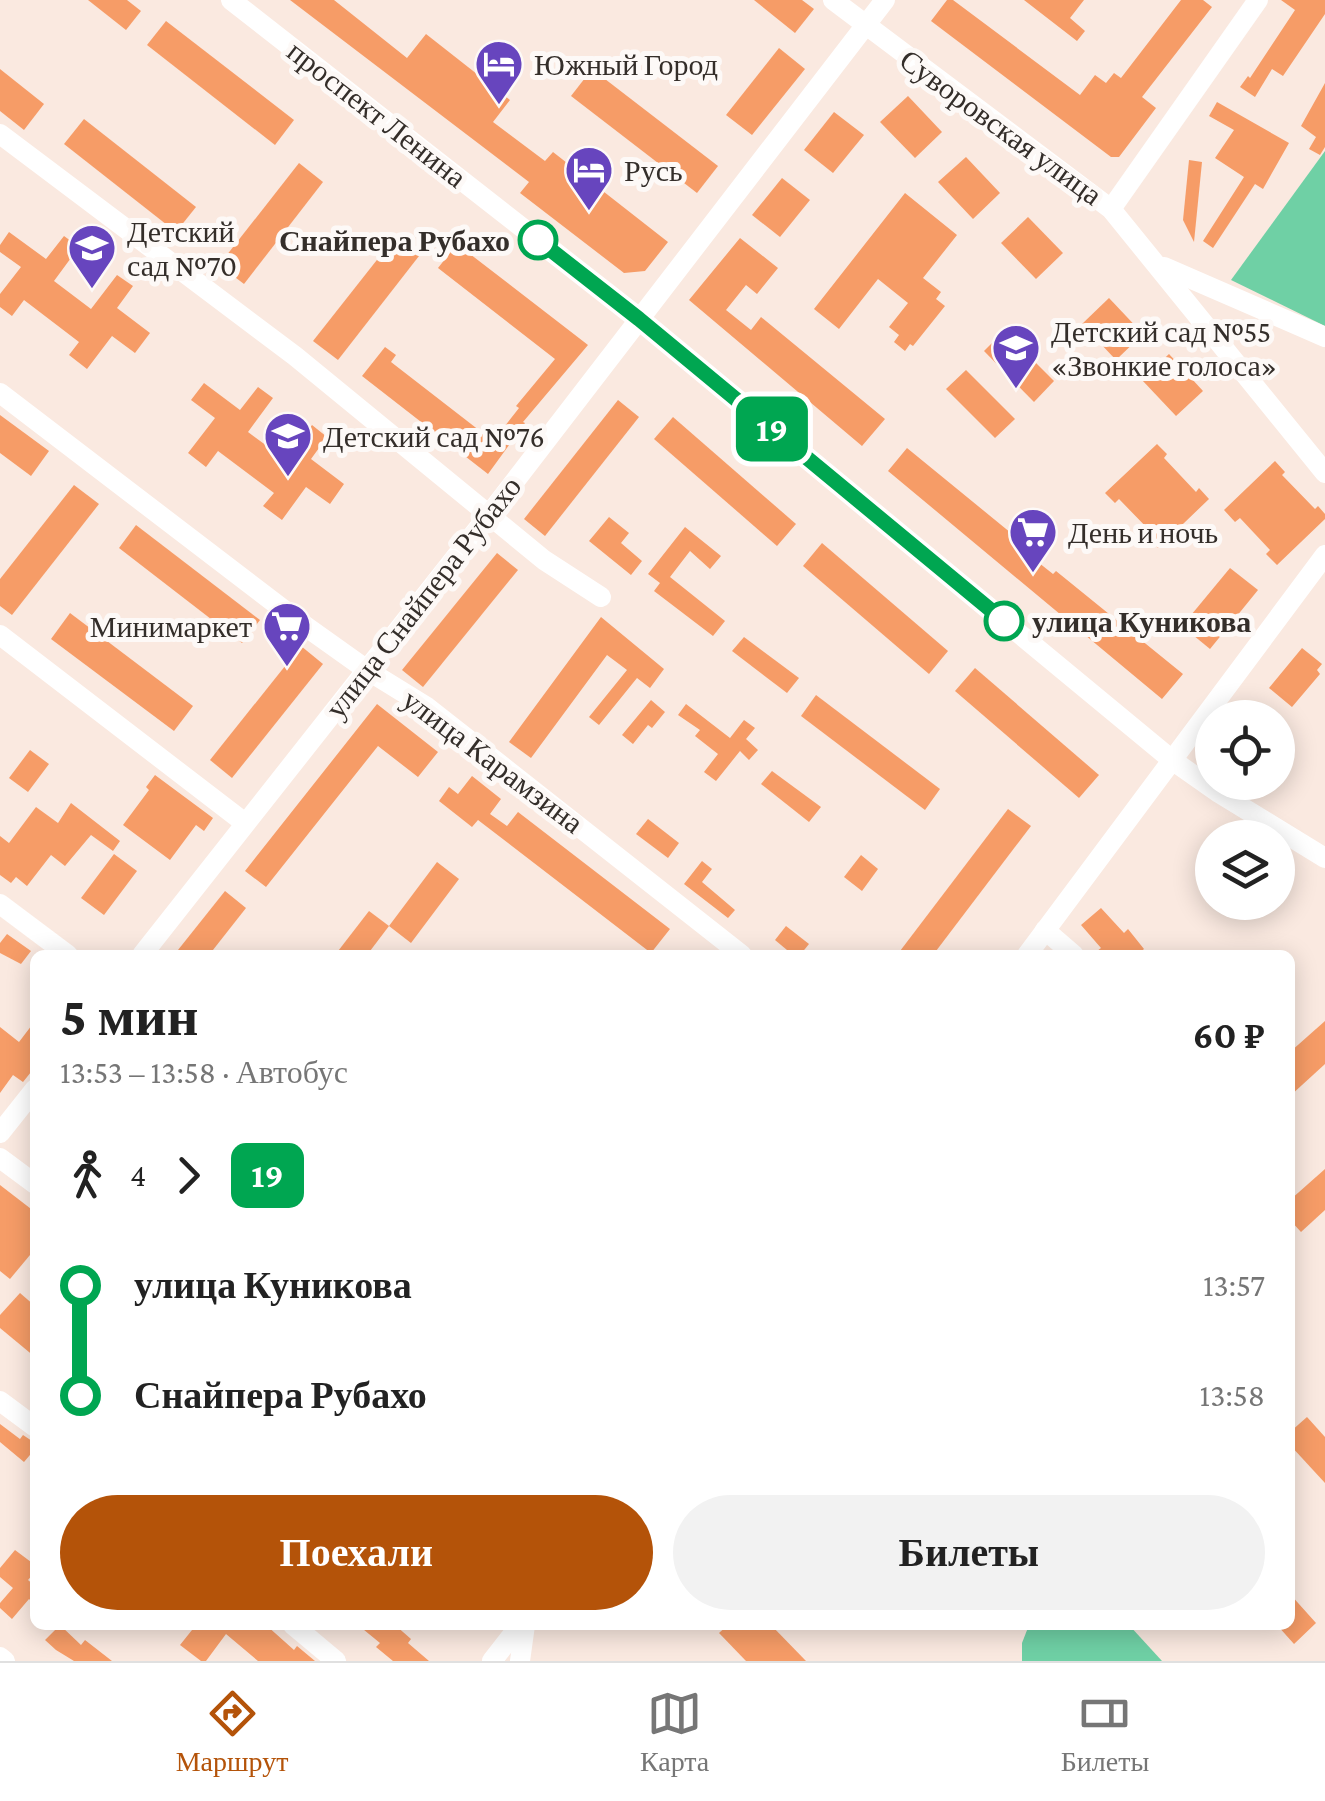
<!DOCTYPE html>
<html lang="ru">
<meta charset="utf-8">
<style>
body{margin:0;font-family:"Crimson Pro",serif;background:#f2f2f2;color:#222;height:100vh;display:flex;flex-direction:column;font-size:38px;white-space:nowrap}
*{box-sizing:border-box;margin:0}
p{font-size:32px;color:#767676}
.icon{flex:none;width:55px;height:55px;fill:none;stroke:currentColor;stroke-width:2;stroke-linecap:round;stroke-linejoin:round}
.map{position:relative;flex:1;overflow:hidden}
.details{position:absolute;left:30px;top:950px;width:1265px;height:680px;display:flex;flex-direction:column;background:#fff;border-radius:15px;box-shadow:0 5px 25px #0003}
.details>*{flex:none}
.badge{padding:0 20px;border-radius:15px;font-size:35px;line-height:65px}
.tools{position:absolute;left:1195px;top:700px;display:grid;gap:20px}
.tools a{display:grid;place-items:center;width:100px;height:100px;border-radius:50%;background:#fff;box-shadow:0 5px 25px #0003;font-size:50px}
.map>.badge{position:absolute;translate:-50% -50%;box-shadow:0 0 0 5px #fff}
.legs{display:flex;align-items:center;gap:15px;height:110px;padding:0 30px;font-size:32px}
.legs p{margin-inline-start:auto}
.head{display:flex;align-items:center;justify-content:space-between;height:170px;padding:0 30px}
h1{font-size:55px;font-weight:700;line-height:75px}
.button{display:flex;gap:20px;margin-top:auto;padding:20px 30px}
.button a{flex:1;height:115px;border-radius:60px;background:#b45309;color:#fff;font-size:40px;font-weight:700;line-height:115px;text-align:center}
.button a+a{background:#f2f2f2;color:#222}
ul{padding:0 30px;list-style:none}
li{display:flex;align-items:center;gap:35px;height:110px;font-size:38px}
li i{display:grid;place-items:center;width:15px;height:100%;margin:0 12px;background:currentColor}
li i::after{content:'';width:25px;height:25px;margin:-12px;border:8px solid;border-radius:50%;background:#fff}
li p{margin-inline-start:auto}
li:first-child i{background:linear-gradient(#0000 50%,currentColor 0)}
li:last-child i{background:linear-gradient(currentColor 50%,#0000 0)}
.tabs{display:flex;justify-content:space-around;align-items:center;height:140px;border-top:2px solid #e0e0e0;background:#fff;font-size:28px;color:#767676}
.tabs a{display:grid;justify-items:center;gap:5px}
.tabs .on{color:#b45309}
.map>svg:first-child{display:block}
</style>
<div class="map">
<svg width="1325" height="1661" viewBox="0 0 1325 1661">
<rect width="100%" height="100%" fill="#fae9e0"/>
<!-- green -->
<g fill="#6fd0a5">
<polygon points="1325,151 1325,326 1231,280"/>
<polygon points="1029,1625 1129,1625 1162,1661 1022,1661 1022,1643"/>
</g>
<!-- building -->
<g fill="#f69c67">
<polygon points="88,0 127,0 141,11 126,30"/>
<polygon points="290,0 334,0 407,58 426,34 510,100 493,122 545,161 553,152 668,242 645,271 624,273 520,193 529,182"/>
<polygon points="754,0 802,0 814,9 795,33"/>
<polygon points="947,0 953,0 1080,95 1095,75 1106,83 1114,73 1121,78 1181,0 1203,0 1212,7 1142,97 1156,108 1119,157 1111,157 931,21"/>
<polygon points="1024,0 1084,0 1070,18 1085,31 1077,41"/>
<polygon points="1281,0 1325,0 1325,14 1283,76 1272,69 1255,97 1240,87 1248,76 1250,78 1295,10"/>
<polygon points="166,21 294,120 275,145 147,45"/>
<polygon points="779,48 805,69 752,135 726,115"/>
<polygon points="0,69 44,104 24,130 0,111"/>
<polygon points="592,69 718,166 697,193 571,96"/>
<polygon points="1325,83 1325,147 1320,155 1309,149 1316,137 1301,126"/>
<polygon points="908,96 942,132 915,158 880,122"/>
<polygon points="1217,102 1289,143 1263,189 1255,184 1213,248 1203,241 1244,177 1215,158 1234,130 1209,116"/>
<polygon points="834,112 864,135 833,173 804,150"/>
<polygon points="84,119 196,207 176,232 64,144"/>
<polygon points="966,157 1000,193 973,219 938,182"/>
<polygon points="1189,160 1202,162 1194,242 1183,220"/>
<polygon points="299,163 323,182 244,284 219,265"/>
<polygon points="782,178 810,200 780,237 752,215"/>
<polygon points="905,193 957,235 923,278 941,292 936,299 945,306 913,346 910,344 905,351 894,342 899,335 889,327 908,303 878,279 839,329 814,309"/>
<polygon points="1028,217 1063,253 1036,279 1001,243"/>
<polygon points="9,232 46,259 64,236 79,247 54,281 91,309 117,275 133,286 117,308 150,333 135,353 112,336 87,369 69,355 79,342 24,300 12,316 0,307 0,294 21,267 0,252 0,245"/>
<polygon points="395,237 419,256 338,360 313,341"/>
<polygon points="740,238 778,268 757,294 746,285 726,310 751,330 761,317 885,419 862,446 689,300"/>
<polygon points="457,244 588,345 523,422 525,423 488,474 362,376 385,347 396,355 391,362 493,441 519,408 516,406 555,359 438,268"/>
<polygon points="1109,298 1143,334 1116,360 1082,324"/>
<polygon points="1004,331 1054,381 1034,402 984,351"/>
<polygon points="1169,354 1203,391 1176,416 1142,380"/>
<polygon points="966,370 1015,419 995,438 946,389"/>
<polygon points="204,383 240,410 258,387 273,398 248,432 286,460 312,425 327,437 311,459 344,484 330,504 306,487 282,520 263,506 274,493 218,451 206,467 188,453 215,418 191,400"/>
<polygon points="618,400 639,417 545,536 524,519"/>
<polygon points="0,415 49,451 31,476 0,453"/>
<polygon points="673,417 796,524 777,546 654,439"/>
<polygon points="1157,444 1167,454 1164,458 1196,492 1199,488 1209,499 1158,548 1147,537 1152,533 1119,499 1115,503 1105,493"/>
<polygon points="907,448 1033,551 1029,555 1053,574 1056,571 1183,674 1162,699 888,471"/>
<polygon points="1275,461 1285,472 1282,475 1315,509 1318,506 1325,514 1325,519 1277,565 1266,554 1270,550 1240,518 1235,522 1224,510"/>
<polygon points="74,485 99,504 12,615 0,606 0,579"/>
<polygon points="609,517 629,533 621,543 642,561 631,575 589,541"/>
<polygon points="136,525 260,620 242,643 119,548"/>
<polygon points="685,527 721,556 710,569 690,551 670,577 725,621 713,636 654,591 660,583 648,574"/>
<polygon points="822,543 948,651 929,674 803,566"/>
<polygon points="497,553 518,570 423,687 402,670"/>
<polygon points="1230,568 1258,590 1210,649 1182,626"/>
<polygon points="70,613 193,706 174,731 51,639"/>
<polygon points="601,617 664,669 650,688 637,678 599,725 589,717 627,670 607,655 531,758 509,742"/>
<polygon points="744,637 799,678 787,693 732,651"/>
<polygon points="301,646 323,664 232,778 210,760"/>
<polygon points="1302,648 1322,664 1317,670 1320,674 1292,707 1269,688"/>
<polygon points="975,668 1099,775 1079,798 955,691"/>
<polygon points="816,695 940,789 925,810 801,716"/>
<polygon points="651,700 665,712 652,728 648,725 633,744 622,735"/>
<polygon points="377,704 438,752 418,777 378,746 266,887 245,871"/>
<polygon points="686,704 730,738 744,720 755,728 746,739 758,750 749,760 740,751 716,781 704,772 718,754 695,736 700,730 678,715"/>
<polygon points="30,750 49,764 28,792 9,778"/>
<polygon points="772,771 821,807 809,822 761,784"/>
<polygon points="155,775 213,818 204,831 196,825 170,860 123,825 149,790 146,787"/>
<polygon points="472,776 501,799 490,814 507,826 518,812 670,929 651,953 478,820 472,827 439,801 449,787 458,794"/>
<polygon points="71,803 120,841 113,851 91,835 65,866 51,855 27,886 16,877 11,883 0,875 0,836 9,843 36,807 58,823"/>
<polygon points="1008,809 1031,826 933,955 897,955"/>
<polygon points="648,819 679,843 668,858 636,834"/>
<polygon points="114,854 137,871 104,915 81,898"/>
<polygon points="861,855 878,869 862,891 844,877"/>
<polygon points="702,861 712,869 702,882 735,910 728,918 684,884"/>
<polygon points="437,862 459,879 411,943 389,926"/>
<polygon points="225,891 246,908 209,955 174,955"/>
<polygon points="1101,908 1124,933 1128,929 1144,949 1137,955 1092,955 1101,948 1081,925"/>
<polygon points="369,911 389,926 367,955 335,955"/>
<polygon points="786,926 809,944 800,955 793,955 775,940"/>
<polygon points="7,934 31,951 21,964 0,953 0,943"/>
<polygon points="35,1021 35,1067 23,1082 13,1075 0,1093 0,1027 19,1042"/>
<polygon points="1325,1021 1325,1064 1290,1096 1290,1052"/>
<polygon points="1325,1169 1325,1210 1301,1232 1290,1220 1290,1200"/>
<polygon points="0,1185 35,1212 35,1249 10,1279 0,1271"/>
<polygon points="20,1293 35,1306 35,1357 0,1328 0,1315"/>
<polygon points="1307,1417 1325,1437 1325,1483 1290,1445 1290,1432"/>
<polygon points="0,1424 20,1439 23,1435 35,1443 35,1449 24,1462 0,1442"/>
<polygon points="15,1550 35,1565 35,1572 28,1580 35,1586 35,1604 29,1599 12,1619 0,1608 0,1603 13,1588 0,1577 0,1568"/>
<polygon points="1290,1594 1316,1623 1294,1644 1277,1625 1290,1625"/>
<polygon points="60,1625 81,1645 85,1640 112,1661 74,1661 56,1650 45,1640"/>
<polygon points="196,1625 266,1625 294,1650 297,1646 315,1661 258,1661 226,1634 206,1661 201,1661 180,1645"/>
<polygon points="358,1625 395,1625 411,1639 408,1643 429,1661 393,1661 376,1647 380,1643"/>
<polygon points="728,1625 771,1625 806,1661 746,1661 719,1633"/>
</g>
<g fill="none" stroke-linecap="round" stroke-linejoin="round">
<!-- minor -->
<g stroke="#fff" stroke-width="20">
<polyline points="231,0 639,319 1172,760 1219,793 1325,858"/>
<polyline points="833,0 1111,209 1325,473"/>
<polyline points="0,134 295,356 544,560 601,597"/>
<polyline points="1111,209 1258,0"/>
<polyline points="1164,267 1325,337"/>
<polyline points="0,393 301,623 367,670 427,707 742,955"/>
<polyline points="0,635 245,823"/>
<polyline points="0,904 68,955"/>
<polyline points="1045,930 1074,955"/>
<polyline points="142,955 488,516 885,0"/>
<polyline points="1027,955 1325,555"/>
<polyline points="0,1133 35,1089"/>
<polyline points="0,1158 35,1184"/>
<polyline points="0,1401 35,1427"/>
<polyline points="293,1625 336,1661"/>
<polyline points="0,1657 5,1661"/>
<polyline points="492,1661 520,1625"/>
<polyline points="520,1661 525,1625"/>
</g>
</g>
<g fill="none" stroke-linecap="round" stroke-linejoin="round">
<!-- line-1 casing -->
<g stroke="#fff" stroke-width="22">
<polyline id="line-1" points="538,240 639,319 1004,621"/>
</g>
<!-- line-1 -->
<use href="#line-1" stroke="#00a651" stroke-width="15"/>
</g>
<!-- icons -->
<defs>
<g id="hotel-pin" transform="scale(2.5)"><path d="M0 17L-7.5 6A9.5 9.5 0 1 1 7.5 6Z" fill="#6745be" stroke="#fdf9f7"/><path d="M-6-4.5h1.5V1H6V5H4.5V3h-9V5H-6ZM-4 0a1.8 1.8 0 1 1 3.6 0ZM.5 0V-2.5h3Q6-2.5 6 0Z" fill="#fff"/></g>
<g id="school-pin" transform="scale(2.5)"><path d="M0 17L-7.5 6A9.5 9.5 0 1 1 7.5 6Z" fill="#6745be" stroke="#fdf9f7"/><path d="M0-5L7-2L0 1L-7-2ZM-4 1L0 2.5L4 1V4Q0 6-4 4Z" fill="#fff"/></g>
<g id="supermarket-pin" transform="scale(2.5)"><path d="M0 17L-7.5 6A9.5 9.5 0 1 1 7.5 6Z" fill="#6745be" stroke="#fdf9f7"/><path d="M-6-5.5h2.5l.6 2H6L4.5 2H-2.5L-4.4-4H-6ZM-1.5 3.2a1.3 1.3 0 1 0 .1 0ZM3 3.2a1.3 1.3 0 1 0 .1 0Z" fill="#fff"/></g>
</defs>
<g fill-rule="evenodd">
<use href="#hotel-pin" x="499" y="64"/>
<use href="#hotel-pin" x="589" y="170"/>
<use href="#school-pin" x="92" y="248"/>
<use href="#school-pin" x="1016" y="348"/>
<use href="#school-pin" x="288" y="436"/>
<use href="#supermarket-pin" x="1033" y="532"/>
<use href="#supermarket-pin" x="287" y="626"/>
</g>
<!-- markers -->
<g fill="#fff" stroke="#00a651" stroke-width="5">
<circle cx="538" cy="240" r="18"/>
<circle cx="1004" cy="621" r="18"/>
</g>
<g text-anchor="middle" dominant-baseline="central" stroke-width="10" stroke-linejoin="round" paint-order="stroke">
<!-- poi labels -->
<g font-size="30" fill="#342e2a" stroke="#fdf9f7" text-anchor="start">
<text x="534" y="64">Южный Город</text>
<text x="624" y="170">Русь</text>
<text x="127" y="231">Детский<tspan x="127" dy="34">сад №70</tspan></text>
<text x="1051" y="331">Детский сад №55<tspan x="1051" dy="34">«Звонкие голоса»</tspan></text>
<text x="323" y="436">Детский сад №76</text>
<text x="1068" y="532">День и ночь</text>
<text x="252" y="626" text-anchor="end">Минимаркет</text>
</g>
<!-- street labels -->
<g font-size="30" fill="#342e2a" stroke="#fdf9f7">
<text transform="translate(377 114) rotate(38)">проспект Ленина</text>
<text transform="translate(1001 127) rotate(36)">Суворовская улица</text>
<text transform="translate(423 597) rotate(-52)">улица Снайпера Рубахо</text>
<text transform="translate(493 761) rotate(37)">улица Карамзина</text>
</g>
<!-- stop labels -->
<g font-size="30" font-weight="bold" fill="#342e2a" stroke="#fdf9f7" text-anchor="end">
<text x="510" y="240">Снайпера Рубахо</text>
<text x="1032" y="621" text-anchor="start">улица Куникова</text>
</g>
</g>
</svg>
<div class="tools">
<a><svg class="icon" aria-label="locate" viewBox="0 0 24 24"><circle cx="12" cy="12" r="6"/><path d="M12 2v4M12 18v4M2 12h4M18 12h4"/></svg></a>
<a><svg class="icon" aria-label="layers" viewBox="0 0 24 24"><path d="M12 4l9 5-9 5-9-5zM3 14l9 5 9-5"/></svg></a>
</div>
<b class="badge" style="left:772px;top:429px;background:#00a651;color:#fff">19</b>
<section class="details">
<div class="head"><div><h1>5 мин</h1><p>13:53 – 13:58 · Автобус</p></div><b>60 ₽</b></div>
<div class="legs"><svg class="icon" aria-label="walk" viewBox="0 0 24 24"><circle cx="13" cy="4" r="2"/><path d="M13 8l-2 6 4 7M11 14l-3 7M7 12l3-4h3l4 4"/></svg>4<svg class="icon" aria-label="forward" viewBox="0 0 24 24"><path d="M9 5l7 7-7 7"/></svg><b class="badge" style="background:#00a651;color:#fff">19</b></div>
<ul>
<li><i style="color:#00a651"></i><b>улица Куникова</b><p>13:57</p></li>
<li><i style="color:#00a651"></i><b>Снайпера Рубахо</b><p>13:58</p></li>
</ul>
<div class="button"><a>Поехали</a><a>Билеты</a></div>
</section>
</div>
<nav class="tabs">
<a class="on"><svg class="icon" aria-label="directions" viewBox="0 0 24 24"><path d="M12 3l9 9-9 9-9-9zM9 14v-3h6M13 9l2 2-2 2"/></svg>Маршрут</a>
<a><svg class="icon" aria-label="map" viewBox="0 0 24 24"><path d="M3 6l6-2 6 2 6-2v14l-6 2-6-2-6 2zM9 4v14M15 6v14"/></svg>Карта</a>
<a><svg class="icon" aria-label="tickets" viewBox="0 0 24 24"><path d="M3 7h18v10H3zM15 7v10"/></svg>Билеты</a>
</nav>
